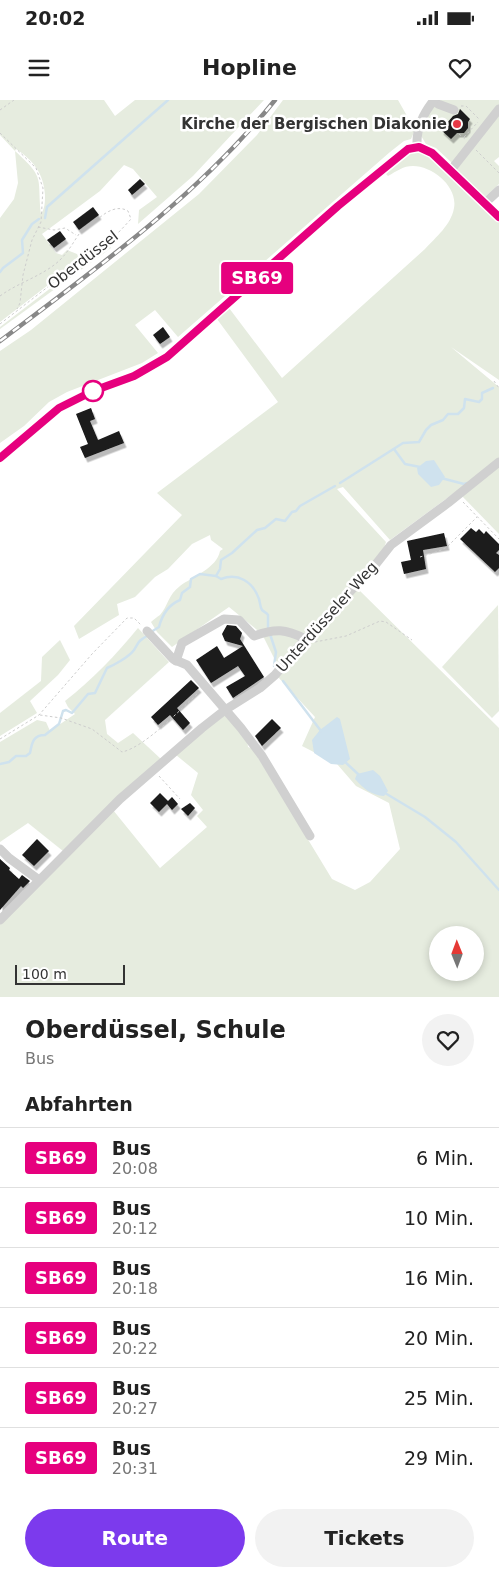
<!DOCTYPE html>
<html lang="de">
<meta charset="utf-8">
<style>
body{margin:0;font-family:"DejaVu Sans",sans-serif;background:#f2f2f2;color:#222;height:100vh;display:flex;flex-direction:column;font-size:19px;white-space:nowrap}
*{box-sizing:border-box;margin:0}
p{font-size:16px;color:#767676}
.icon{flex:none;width:28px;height:28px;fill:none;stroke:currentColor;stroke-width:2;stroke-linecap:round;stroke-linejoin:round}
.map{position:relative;height:897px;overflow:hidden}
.panel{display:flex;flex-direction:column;background:#fff;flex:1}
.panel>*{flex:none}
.badge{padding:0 10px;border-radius:4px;font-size:18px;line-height:32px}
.needle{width:32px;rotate:359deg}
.buttons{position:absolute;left:429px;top:826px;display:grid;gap:10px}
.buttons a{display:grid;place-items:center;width:55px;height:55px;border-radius:50%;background:#fff;box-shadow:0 2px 8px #0003;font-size:25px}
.scale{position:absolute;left:15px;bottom:12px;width:110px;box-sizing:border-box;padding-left:5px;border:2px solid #333;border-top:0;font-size:14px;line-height:18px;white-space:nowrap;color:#333;-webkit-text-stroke:4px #fff;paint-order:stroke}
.map>.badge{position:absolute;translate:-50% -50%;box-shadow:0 0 0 2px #fff}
h2{padding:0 25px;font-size:19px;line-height:45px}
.round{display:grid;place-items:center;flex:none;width:52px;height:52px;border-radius:26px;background:#f2f2f2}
.overview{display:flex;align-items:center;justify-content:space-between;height:85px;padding:0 25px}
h1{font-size:24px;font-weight:800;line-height:38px}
.button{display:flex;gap:10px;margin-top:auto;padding:10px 25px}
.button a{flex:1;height:58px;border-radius:30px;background:#7c3aed;color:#fff;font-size:20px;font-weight:800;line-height:58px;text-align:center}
.button a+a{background:#f2f2f2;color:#222}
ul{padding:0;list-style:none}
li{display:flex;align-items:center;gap:15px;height:60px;padding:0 25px;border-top:1px solid #e0e0e0}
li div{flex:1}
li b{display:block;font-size:19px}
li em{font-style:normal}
li .badge{min-width:55px;font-weight:700;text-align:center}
.status{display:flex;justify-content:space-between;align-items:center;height:35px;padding:0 25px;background:#fff;direction:ltr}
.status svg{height:14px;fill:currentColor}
header{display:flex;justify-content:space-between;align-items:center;height:65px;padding:0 25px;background:#fff;font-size:22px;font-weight:800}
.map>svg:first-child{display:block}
</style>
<div class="status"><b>20:02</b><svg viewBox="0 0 49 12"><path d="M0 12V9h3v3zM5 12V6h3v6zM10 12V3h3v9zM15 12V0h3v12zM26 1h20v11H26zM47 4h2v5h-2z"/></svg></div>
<header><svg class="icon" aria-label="menu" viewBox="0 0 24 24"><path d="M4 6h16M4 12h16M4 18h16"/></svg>Hopline<svg class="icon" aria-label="heart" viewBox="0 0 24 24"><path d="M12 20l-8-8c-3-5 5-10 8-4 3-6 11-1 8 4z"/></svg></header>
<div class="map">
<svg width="499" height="897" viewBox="0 0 499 897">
<defs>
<filter id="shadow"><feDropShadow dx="2.5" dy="4.5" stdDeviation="0" flood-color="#0004"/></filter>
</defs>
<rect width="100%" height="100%" fill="#fff"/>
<!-- green -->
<g fill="#e6ecdf" fill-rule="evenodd">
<path d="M0 0H104L115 16 135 0H264L193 76 138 124 139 110 157 97 133 69 124 65 100 91 42 134 56 153 62 155 67 150 82 156 87 155 0 222V118L14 99 18 83 15 51 0 35ZM16 49C33 60 44 74 45 95 45 102 45 108 41 114 37 77 46 79 15 51Z"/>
<polygon points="283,0 398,0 415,30 411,39 404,41 390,52 178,237 155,210 135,225 158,253 142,263 67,292 49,302 24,326 0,343 0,251 31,230 199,94 257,35"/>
<polygon points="433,0 499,0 499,57 494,61 499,66 499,84 486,96 484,97 457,72 452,63 436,48 426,44 420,34"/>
<path d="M414 51 429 55 499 122V280L451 247 499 287V360L390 440 343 387 337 389 386 442 384 448 365 473 277 564 262 534 229 507 172 547 157 532 151 522C154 519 157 517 160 515 168 506 168 495 180 486 192 477 217 468 220 451L223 449 211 440 210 435 192 444 168 469 155 477 135 497 117 504 119 515 79 539 74 526 182 415 157 393 278 302 217 219 229 208 282 278 425 149C436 137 451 125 454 108 458 87 433 66 413 66 403 66 397 71 388 76L386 74 402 56Z"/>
<polygon points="108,144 111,148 0,229 0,227"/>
<polygon points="499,366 499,434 461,395"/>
<path d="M357 488 499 628V897H0V822L113 710 160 768 207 727 197 716 203 710 191 695 198 673 176 655 224 613 247 640 248 647 253 649 332 779 355 790 370 782 400 749 389 703 356 686 337 664 302 646 315 617 278 577ZM438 835H475V872H438Z"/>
<polygon points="498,505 499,611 492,618 442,567"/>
<path d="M138 528 169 562 105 620 107 634 118 643 133 633 162 660 63 751 28 723 0 742V642L37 620 46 622 50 631 75 614 68 607 65 601C92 580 116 555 138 528Z"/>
<polygon points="60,540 70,560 58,575 30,601 37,613 0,636 0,613 41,581 42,557"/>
</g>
<!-- water -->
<g fill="#cfe2ee">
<polygon points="434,360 445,377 439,385 431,387 418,374 417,368 426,361"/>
<polygon points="337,617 340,619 350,659 343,665 331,664 314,653 312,640 320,630"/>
<path d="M373 670 380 676 388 691 384 696C371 695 364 689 355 679L357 674Z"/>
</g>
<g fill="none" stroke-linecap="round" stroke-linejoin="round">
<!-- stream -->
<g stroke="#cfe2ee" stroke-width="2.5">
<polyline points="45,118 47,107 168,0"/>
<polyline points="0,172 3,168 23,153 22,140 32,124 39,119"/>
<polyline points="394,349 405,364 420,367"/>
<polyline points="441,378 464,384 466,383"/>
<polyline points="340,383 403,343 419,342 426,330 431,325 443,320 448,314 458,314 464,308 465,299 479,302 482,299 482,293 493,288"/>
<path d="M216 476 221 479C238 472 253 482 259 499 260 502 260 507 262 510 264 512 267 513 268 515V527"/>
<path d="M151 532 159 527C162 515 168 505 180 500L182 493 190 487 191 479 200 474 216 476 220 469 221 460 232 453 257 430 265 428 276 419 285 421 292 412 296 411 300 406 335 386"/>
<polyline points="270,534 276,552 274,566"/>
<polyline points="283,581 321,631"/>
<polyline points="344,661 358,674"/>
<path d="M0 664 9 662 16 656H26L30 653C32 643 33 635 45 635L59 624 63 611 66 610 72 613 88 594 95 593 107 568C114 565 129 557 134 550 139 542 138 541 147 536"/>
<polyline points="385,693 425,717 456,742 499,790"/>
</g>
</g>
<!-- building -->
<g fill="#1a1a1a" filter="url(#shadow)">
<polygon points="460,9 470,19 468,22 468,28 464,33 457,33 451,39 441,30 453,16 458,14"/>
<polygon points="140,79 145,84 132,95 128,90"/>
<polygon points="93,107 99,115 79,130 73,122"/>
<polygon points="60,131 66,139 54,148 47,140"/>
<polygon points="163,227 170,237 160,244 153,235"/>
<polygon points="91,308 95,319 90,321 98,340 119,331 124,343 85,358 80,347 88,344 76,314"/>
<polygon points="471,428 476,432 479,429 484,434 486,431 499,444 499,450 496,453 499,455 499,468 495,472 460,439"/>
<polygon points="444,433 447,446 423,450 426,469 404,474 401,462 411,460 407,441"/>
<polygon points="227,525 236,526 242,533 240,539 264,577 233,598 226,587 245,576 238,566 211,583 196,560 217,546 224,558 243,546 225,541 222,534"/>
<polygon points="191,580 199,588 177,608 190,623 183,630 170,615 158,625 151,617"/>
<polygon points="272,619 281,628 262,646 255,636"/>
<polygon points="160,693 168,701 172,697 178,704 172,710 167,704 159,712 150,703"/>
<polygon points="190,703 195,708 188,716 181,709"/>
<polygon points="37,739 49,751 34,766 22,755"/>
<polygon points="0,759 10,768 9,770 19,779 22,775 30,781 23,788 21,786 0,810"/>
</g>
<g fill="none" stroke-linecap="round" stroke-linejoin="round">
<!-- path -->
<g stroke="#cdcdcd" stroke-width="1" stroke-dasharray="2.5 2.5" stroke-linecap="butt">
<polyline points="461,6 466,6 479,19"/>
<polyline points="0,10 14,0"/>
<polyline points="0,33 36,68 43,88 41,122 32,140 23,175 20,203 17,209"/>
<polyline points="459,34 465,39"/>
<polyline points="464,37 478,22"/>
<polyline points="476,50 499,73"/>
<polyline points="38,127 54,130 65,128 76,135"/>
<path d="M0 196C19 182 43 176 60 160 68 152 73 143 79 134"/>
<path d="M0 224 120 131 131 119 128 111C118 105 107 111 98 119"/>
<polyline points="494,281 499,288"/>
<polyline points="463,402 499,439"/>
<polyline points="420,457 439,451 447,447 477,417"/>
<polyline points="315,542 346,536 380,521 386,522 412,540"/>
<path d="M40 615 61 618 92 629 122 652C145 647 181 609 199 592"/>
<polyline points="0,639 39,615 92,554 127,518 134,518 141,525"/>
<polyline points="159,676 180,699"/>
</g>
<!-- minor -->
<g stroke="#d0d0d0" stroke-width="9">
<polyline points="434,1 438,4 454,10"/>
<path d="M417 47C416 28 423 14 434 0"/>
<polyline points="451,70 499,9"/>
<polyline points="485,103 499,90"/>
<polyline points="0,358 59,308 93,291 139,274 167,257 338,106 408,49 419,47 432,53 499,117"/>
<polyline points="147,531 173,559 187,565 241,628 262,656 310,736"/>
<path d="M176 561 182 543 224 519 239 520 254 536C276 528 285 529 306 539"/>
<polyline points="0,749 9,758 39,780"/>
<polyline points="0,820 120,699 202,628 225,610 260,588 275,575 300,545 376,464 391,445 448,403 499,362"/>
</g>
<!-- rail casing -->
<g stroke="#888" stroke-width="4.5">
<path id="rail" d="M0 241C98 167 198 96 275 0"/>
</g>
<!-- rail -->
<use href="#rail" stroke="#fff" stroke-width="2.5" stroke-dasharray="8" stroke-linecap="butt"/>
</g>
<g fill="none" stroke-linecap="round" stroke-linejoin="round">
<!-- line casing -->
<g stroke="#fff" stroke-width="11">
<polyline id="line" points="0,358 59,308 93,291 134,276 167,257 338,106 408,49 419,47 432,53 499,117"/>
</g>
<!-- line -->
<use href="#line" stroke="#e6007e" stroke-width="8"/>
</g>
<!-- markers -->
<circle fill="#e63946" stroke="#fff" stroke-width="2" cx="457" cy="24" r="5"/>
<circle fill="#fff" stroke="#e6007e" stroke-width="2.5" cx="93" cy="291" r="10"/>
<g text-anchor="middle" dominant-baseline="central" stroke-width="5" stroke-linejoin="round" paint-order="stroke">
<!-- poi labels -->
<g font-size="15" font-weight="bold" fill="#333" stroke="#fff" text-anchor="end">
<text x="447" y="24">Kirche der Bergischen Diakonie</text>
</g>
<!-- street labels -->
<g font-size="15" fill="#333" stroke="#fff">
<text transform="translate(83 160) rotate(-38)">Oberdüssel</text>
<text transform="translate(327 517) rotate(-48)">Unterdüsseler Weg</text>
</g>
</g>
</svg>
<div class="buttons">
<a><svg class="needle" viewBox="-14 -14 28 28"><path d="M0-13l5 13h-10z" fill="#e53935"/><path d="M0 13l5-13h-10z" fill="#767676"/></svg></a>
</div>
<div class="scale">100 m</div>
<b class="badge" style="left:257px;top:178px;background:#e6007e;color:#fff">SB69</b>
</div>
<section class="panel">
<div class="overview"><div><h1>Oberdüssel, Schule</h1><p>Bus</p></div><a class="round"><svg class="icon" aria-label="heart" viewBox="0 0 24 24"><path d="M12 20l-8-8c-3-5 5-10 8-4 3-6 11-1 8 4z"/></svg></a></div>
<h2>Abfahrten</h2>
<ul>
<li><span class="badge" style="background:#e6007e;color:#fff">SB69</span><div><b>Bus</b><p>20:08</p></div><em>6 Min.</em></li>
<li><span class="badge" style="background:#e6007e;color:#fff">SB69</span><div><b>Bus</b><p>20:12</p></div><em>10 Min.</em></li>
<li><span class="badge" style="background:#e6007e;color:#fff">SB69</span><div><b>Bus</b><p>20:18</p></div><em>16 Min.</em></li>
<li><span class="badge" style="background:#e6007e;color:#fff">SB69</span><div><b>Bus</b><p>20:22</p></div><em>20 Min.</em></li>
<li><span class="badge" style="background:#e6007e;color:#fff">SB69</span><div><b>Bus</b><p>20:27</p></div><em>25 Min.</em></li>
<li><span class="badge" style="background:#e6007e;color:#fff">SB69</span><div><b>Bus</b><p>20:31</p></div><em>29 Min.</em></li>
</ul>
<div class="button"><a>Route</a><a>Tickets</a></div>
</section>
